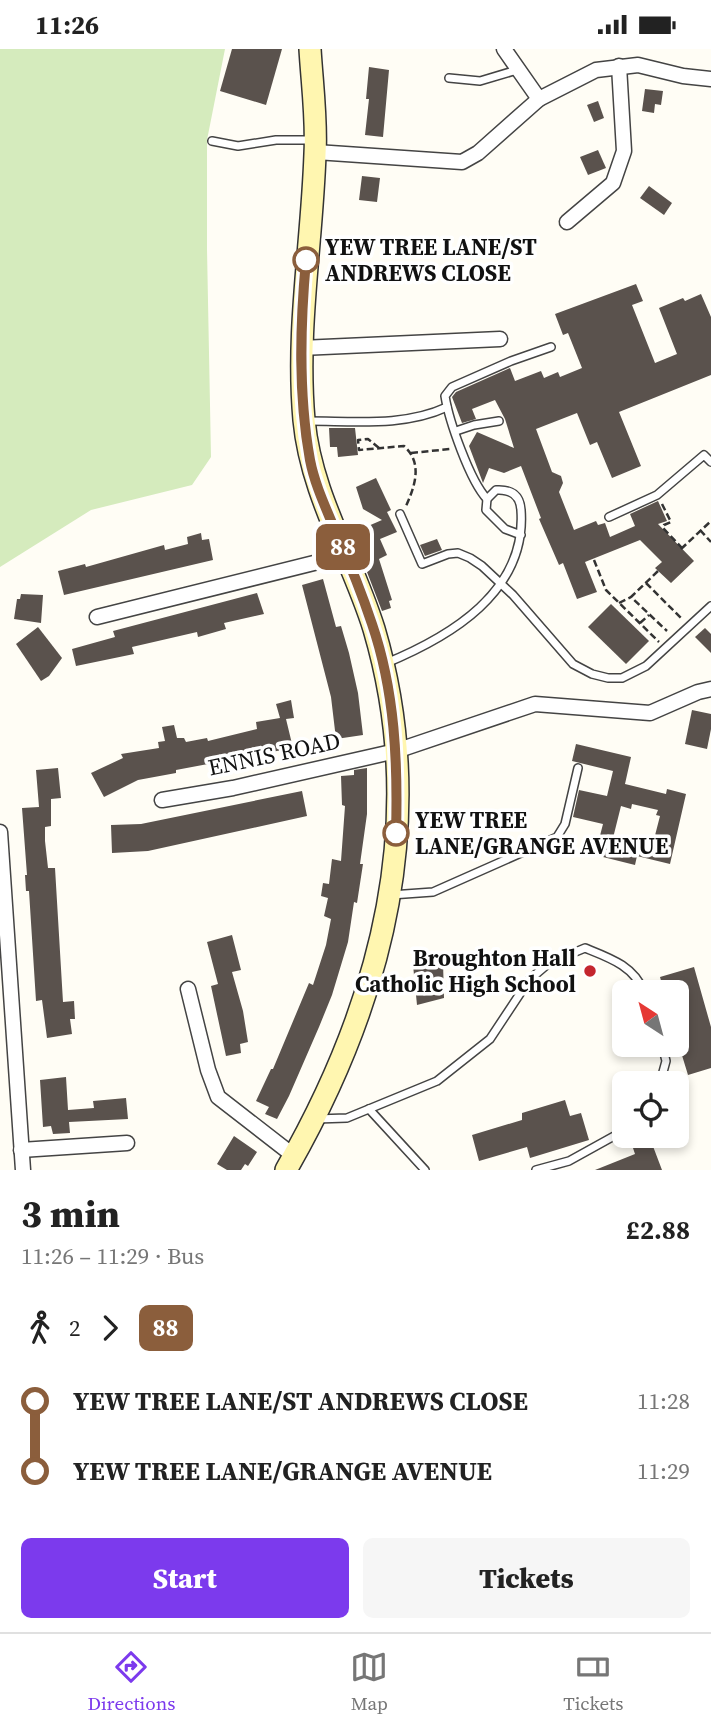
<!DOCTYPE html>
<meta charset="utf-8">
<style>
body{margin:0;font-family:"Source Serif 4",serif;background:#f6f6f6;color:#222;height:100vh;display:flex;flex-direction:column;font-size:26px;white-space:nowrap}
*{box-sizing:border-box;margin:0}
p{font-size:23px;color:#767676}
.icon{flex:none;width:38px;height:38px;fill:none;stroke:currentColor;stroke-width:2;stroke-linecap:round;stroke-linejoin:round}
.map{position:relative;height:1121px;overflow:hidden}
.sheet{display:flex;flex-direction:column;background:#fff;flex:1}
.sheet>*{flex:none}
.badge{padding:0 14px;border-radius:10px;font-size:24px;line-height:46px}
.needle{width:46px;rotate:324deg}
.buttons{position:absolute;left:612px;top:931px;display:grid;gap:14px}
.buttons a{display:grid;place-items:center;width:77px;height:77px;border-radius:10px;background:#fff;box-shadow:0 4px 10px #0003;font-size:35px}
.map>.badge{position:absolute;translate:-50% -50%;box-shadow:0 0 0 4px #fff}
.legs{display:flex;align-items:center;gap:10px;height:77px;padding:0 21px;font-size:23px}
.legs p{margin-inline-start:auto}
.headline{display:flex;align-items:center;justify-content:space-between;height:119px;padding:0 21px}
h1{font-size:38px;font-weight:800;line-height:52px}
.primary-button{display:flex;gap:14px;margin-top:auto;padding:14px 21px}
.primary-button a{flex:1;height:80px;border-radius:10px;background:#7c3aed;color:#fff;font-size:28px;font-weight:800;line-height:80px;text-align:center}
.primary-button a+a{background:#f6f6f6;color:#222}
ul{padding:0 21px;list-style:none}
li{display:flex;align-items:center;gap:24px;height:70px;font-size:26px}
li i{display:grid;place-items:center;width:10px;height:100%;margin:0 9px;background:currentColor}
li i::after{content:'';width:18px;height:18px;margin:-9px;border:5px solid;border-radius:50%;background:#fff}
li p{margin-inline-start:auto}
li:first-child i{background:linear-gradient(#0000 50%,currentColor 0)}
li:last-child i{background:linear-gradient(currentColor 50%,#0000 0)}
.status{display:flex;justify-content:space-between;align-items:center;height:49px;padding:0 35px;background:#fff;direction:ltr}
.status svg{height:19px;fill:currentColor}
.menu{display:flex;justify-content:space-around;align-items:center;height:98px;border-top:2px solid #e0e0e0;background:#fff;font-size:19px;color:#767676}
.menu a{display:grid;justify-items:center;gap:4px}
.menu .selected{color:#7c3aed}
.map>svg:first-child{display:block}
</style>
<div class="status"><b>11:26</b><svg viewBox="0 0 49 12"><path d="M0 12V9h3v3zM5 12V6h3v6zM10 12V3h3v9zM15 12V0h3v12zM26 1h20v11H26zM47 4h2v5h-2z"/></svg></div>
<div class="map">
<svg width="711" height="1121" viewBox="0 0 711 1121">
<rect width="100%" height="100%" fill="#fffdf5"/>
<!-- green -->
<polygon fill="#d5ebbd" points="0,0 225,0 207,91 207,200 211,408 192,436 91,461 0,518"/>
<!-- building -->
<g fill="#5a524d" fill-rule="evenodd">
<polygon points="232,0 282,0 266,56 220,42"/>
<polygon points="369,18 389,21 383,88 365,86 369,50 366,50"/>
<polygon points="645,40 663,42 661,56 655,55 654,64 642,62"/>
<polygon points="598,52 604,69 594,73 587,56"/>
<polygon points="598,101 606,119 588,126 580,108"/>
<polygon points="362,127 380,129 377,153 359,151"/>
<polygon points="649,137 672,154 664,166 640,149"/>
<polygon points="636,235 643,252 632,256 655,314 677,305 659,259 683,249 685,252 701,245 711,268 711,326 619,363 641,417 612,429 597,393 590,396 577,364 536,380 552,423 561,427 563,434 559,443 574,481 596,472 598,476 605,474 610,488 635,477 630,465 658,452 667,472 658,475 694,512 671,534 655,519 662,513 640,491 585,513 597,543 577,550 563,514 559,516 539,470 541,469 521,417 504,424 489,419 483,434 469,397 477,383 514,399 505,370 495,351 472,360 476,370 462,374 452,348 456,343 510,319 515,332 541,322 544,329 558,323 560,328 582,319 568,284 563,286 555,265"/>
<polygon points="329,379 355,379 358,406 338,408 337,398 330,398"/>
<polygon points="376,429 391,461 387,463 397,483 380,490 387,506 379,510 392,551 389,552 391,559 382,562 352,484 382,471 363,460 356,438"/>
<polygon points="201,484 202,491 209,490 213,511 64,546 58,522 85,515 86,518 164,496 165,501 188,495 187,488"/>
<polygon points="437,490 442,501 425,507 420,496"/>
<polygon points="323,530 336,578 341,577 349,604 358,644 363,686 336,690 331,648 302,536"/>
<polygon points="257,544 264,565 224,574 226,580 198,588 197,583 132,598 134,605 76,617 72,600 115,588 113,582"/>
<polygon points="21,545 43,546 41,574 14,570 17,550 20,550"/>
<polygon points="611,555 649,592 626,615 588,578"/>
<polygon points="38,578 62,609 49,627 41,632 16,595"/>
<polygon points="705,579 711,585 711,604 695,588"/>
<polygon points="291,651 294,669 286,670 293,699 176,721 176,724 138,731 104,748 91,724 123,709 121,705 159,699 158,693 165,692 162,678 174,676 177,689 184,689 186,693 207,689 208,692 257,680 256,673 280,669 276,655"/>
<polygon points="692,661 711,665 711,680 707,700 685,695"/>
<path d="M576 695 631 708 625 735 666 745 667 740 686 745 670 815 637 807 635 816 595 806 603 775 573 768 579 741 607 747 613 722 572 712ZM632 755 658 761 656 766 660 767 652 798 613 789 621 757 631 760Z"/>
<polygon points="58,719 61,749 51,750 51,777 45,778 45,792 48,819 55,819 63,953 74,952 75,970 70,970 72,985 47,989 42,951 36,952 29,842 26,842 25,826 27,826 22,759 39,758 36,721"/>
<polygon points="367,719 367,765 360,815 363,815 357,854 354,853 348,893 332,946 319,978 289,1047 277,1070 265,1065 269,1058 256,1052 271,1020 273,1020 309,934 313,936 326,896 331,870 324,867 328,849 321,847 323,834 329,835 332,810 341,812 345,757 342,756 341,727 354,726 354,721"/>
<polygon points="302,742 307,767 148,802 112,804 111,776 141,775"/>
<polygon points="232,886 241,921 232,923 243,962 248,993 240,995 241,1004 226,1007 211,937 218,935 207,893"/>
<polygon points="443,913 444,949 417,956 413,916"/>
<polygon points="694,918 711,978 711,1019 688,1026 677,990 677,943 664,943 660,928"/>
<polygon points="66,1028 68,1061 94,1059 93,1052 126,1049 128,1070 69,1073 70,1084 53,1085 51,1077 43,1078 40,1031"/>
<polygon points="565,1051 570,1067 581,1064 589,1091 530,1109 527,1098 479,1112 472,1086 522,1071 522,1064"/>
<polygon points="234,1087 257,1103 248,1117 245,1115 241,1121 227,1121 217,1115"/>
<polygon points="651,1092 662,1121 595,1121 635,1105 633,1099"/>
</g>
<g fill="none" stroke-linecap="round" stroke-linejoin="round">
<!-- lane casing -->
<g stroke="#444" stroke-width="10">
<g id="lane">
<polyline points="449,29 480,32 517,21"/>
<polyline points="212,92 238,97 276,91 311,91"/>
<path d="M308 372C355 372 404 378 447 358"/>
<polyline points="456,382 474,376 499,372"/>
<path d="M487 450C470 432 449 372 445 347L452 338 511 312 551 298"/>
<polyline points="400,465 422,515 448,505 458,504 470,509 482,517 513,546 573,615 592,625 608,629 622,629 646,617 711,557"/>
<polyline points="609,468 657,446 704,406 711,413"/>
<path d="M384 615C450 588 527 543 521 461 520 446 511 440 496 441L487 450 486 461 505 480 521 486"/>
<polyline points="391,846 433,843 557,788 565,775 578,719"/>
<polyline points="660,1034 666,1012 662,996"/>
<polyline points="369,1060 425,1121"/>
<path d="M316 1070 347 1069 437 1032 490 990 529 931 549 914 585 899C610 909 634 917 644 943"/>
<polyline points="536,1121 569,1112 625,1081"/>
</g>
</g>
<!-- street casing -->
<g stroke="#444" stroke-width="17">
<g id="street">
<polyline points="504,0 539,50"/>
<polyline points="316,103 462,113 478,104 539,50 596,21 638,16 683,27 711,30"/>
<polyline points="567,173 613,134 624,102 619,17"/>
<polyline points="301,299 500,290"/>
<polyline points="97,568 346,506"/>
<polyline points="162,751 233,739 396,702 535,655 650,664 698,643 711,640"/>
<polyline points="0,783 23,1121"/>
<polyline points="188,940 208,1021 218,1048 294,1107"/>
<polyline points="21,1101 127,1094"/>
</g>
</g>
<!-- secondary casing -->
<g stroke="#333" stroke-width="24">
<path id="secondary" d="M286 1121C382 954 430 770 374 580 352 509 311 446 304 371 296 280 312 195 315 105 317 70 312 34 310 0"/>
</g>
<!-- path -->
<g stroke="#333" stroke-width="2.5" stroke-dasharray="7 3.5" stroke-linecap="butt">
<path d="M379 399 368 390 358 391 359 401 404 397C423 414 415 437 406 457"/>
<polyline points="411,404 450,400"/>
<polyline points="662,455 671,473 664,476 663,479 682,499"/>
<polyline points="700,481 711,493"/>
<polyline points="681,500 711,472"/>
<polyline points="594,511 606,541 659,593"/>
<polyline points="658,522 631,548 667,582"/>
<polyline points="646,534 681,569"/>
<polyline points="619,554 631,548"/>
<polyline points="640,574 649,566"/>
</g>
<!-- lane -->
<use href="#lane" stroke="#fff" stroke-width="7"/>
<!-- street -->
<use href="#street" stroke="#fff" stroke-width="14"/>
<!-- secondary -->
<use href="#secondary" stroke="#fff6b0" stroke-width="21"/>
</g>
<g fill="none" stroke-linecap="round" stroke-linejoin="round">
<!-- line-1 casing -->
<g stroke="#fff" stroke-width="16">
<path id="line-1" d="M306 211C300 277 298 345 310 411 315 437 327 461 337 486 350 515 362 545 372 575 395 642 398 714 396 784"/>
</g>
<!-- line-1 -->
<use href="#line-1" stroke="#8b5e3c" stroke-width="10"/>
</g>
<!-- markers -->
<g fill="#fff" stroke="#8b5e3c" stroke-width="3.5">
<circle cx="306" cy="211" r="12"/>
<circle cx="396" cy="784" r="12"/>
</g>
<circle fill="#c4262e" stroke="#fff" stroke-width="2.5" cx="590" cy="922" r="7"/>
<g text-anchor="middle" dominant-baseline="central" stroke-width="7" stroke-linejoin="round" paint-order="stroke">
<!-- stop labels -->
<g font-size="23" font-weight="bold" fill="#111" stroke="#fff" text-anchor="start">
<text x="325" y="198">YEW TREE LANE/ST<tspan x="325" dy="26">ANDREWS CLOSE</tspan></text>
<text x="415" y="771">YEW TREE<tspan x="415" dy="26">LANE/GRANGE AVENUE</tspan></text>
</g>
<!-- street labels -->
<g font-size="23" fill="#111" stroke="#fff">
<text transform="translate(274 705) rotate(-12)">ENNIS ROAD</text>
</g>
<!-- poi labels -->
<g font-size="23" font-weight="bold" fill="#111" stroke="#fff" text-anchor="end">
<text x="576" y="909">Broughton Hall<tspan x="576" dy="26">Catholic High School</tspan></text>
</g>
</g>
</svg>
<div class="buttons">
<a><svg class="needle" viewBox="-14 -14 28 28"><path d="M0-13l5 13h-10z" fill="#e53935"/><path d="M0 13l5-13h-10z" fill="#767676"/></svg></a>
<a><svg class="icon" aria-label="locate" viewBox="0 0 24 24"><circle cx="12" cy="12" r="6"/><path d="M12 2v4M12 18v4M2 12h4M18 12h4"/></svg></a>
</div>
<b class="badge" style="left:343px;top:498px;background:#8b5e3c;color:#fff">88</b>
</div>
<section class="sheet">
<div class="headline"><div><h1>3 min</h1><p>11:26 – 11:29 · Bus</p></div><b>£2.88</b></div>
<div class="legs"><svg class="icon" aria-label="walk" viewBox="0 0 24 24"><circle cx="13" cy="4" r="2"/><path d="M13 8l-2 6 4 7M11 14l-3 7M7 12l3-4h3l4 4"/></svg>2<svg class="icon" aria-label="forward" viewBox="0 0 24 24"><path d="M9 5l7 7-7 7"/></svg><b class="badge" style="background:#8b5e3c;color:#fff">88</b></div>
<ul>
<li><i style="color:#8b5e3c"></i><b>YEW TREE LANE/ST ANDREWS CLOSE</b><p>11:28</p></li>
<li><i style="color:#8b5e3c"></i><b>YEW TREE LANE/GRANGE AVENUE</b><p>11:29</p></li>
</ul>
<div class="primary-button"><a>Start</a><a>Tickets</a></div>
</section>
<nav class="menu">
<a class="selected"><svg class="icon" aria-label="directions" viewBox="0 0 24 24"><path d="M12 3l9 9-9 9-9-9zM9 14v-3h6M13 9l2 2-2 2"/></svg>Directions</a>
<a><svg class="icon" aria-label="map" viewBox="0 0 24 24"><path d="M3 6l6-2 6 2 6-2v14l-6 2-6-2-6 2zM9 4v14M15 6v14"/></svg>Map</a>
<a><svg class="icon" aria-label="tickets" viewBox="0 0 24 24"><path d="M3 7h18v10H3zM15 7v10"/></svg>Tickets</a>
</nav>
